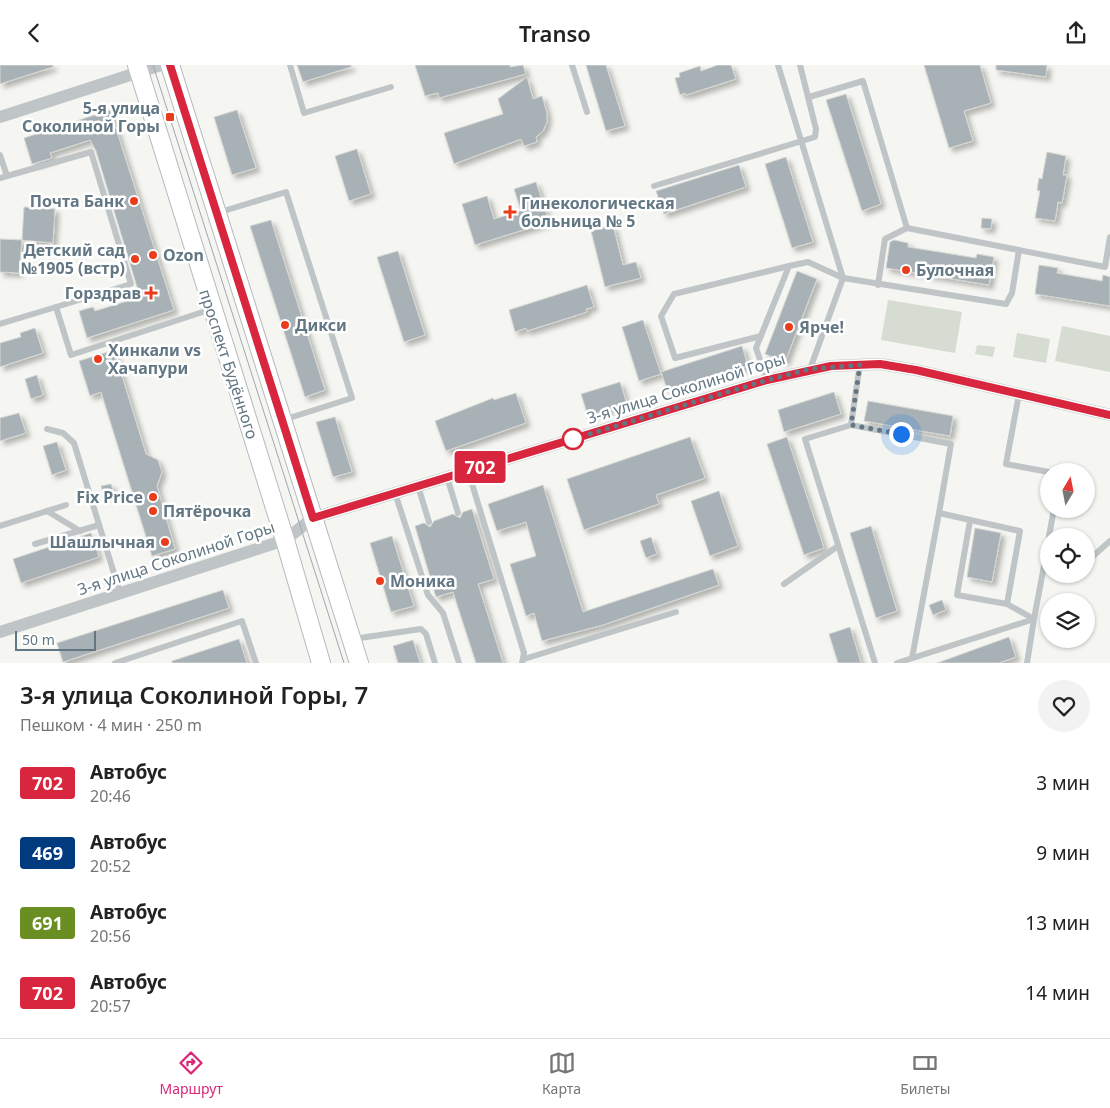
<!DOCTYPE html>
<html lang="ru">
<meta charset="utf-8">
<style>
body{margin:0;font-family:"Noto Sans",sans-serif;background:#f2f2f2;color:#222;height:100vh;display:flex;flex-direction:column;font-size:19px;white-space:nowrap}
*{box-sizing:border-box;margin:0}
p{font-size:16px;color:#767676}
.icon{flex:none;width:28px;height:28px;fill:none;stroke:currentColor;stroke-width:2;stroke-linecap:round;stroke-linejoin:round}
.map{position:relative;height:598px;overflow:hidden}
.side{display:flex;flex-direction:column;background:#fff;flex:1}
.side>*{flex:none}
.badge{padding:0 10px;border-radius:4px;font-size:18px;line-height:32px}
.needle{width:32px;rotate:10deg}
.fabs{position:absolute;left:1040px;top:398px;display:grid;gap:10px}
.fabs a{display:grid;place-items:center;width:55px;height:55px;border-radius:50%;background:#fff;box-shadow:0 1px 4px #0004;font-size:25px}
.scale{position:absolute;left:15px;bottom:12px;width:81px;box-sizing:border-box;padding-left:5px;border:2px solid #627783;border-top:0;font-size:14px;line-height:18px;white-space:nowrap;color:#627783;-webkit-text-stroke:4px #fff;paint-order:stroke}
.you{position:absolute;width:25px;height:25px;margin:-12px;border:4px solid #fff;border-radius:50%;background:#1a73e8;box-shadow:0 0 0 8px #1a73e833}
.map>.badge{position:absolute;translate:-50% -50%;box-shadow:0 0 0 2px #fff}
.round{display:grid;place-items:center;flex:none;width:52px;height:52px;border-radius:26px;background:#f2f2f2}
.head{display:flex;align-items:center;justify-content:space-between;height:85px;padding:0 20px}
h1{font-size:24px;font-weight:600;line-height:38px}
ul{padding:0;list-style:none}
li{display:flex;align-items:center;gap:15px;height:70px;padding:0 20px}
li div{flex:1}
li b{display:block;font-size:19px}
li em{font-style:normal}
li .badge{min-width:55px;font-weight:700;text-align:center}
header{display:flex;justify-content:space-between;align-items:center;height:65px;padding:0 20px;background:#fff;font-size:22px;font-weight:600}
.tabs{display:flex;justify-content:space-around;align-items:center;height:70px;border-top:1px solid #e0e0e0;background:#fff;font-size:14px;color:#767676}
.tabs a{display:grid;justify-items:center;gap:2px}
.tabs .active{color:#db2777}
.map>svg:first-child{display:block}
</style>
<header><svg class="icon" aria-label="back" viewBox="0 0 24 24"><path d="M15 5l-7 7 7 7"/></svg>Transo<svg class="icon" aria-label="share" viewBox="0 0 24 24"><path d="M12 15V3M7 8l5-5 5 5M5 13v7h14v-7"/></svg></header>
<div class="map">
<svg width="1110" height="598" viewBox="0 0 1110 598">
<defs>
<filter id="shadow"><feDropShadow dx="4" dy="4" stdDeviation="2.5" flood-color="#0004"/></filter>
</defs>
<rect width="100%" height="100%" fill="#f5f5f1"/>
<!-- green -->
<g fill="#d6dcd1">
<polygon points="888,235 962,247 955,288 881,275"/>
<polygon points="1062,261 1110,271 1110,307 1055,296"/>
<polygon points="1017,268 1050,274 1046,298 1013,292"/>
<polygon points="977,280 995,282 993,292 975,289"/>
</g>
<!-- building -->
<g fill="#a8b2b6" stroke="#d6d6d3" filter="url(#shadow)">
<polygon points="0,0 53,0 53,2 0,19"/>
<polygon points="297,0 351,0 351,2 303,17"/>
<polygon points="415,0 510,0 510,2 523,0 526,9 439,33 438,28 425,31"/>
<polygon points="586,0 606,0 625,61 606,66"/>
<polygon points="718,0 731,0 736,14 686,30 685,28 680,30 675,13 680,12 679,8 700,1 701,6"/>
<polygon points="924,0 980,0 991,38 964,46 973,76 949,83"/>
<polygon points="996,0 1047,0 1046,12 996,5"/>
<polygon points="527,12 533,34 542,31 547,48 547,57 543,66 536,72 537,77 524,81 521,74 454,99 444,68 503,49 498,34"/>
<polygon points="846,29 881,139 862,146 826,35"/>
<polygon points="110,45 174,245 87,273 79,246 93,242 95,246 140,232 96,86 90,75 50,88 52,93 32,99 24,73"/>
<polygon points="237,45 256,103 232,110 214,52"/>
<polygon points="357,84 371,129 349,136 335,91"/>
<polygon points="1047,87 1066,91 1063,110 1067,110 1062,138 1058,137 1055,156 1035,153 1040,126 1037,125 1039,113 1042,114"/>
<polygon points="786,92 813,177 792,183 765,99"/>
<polygon points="739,100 746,122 664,149 656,126"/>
<polygon points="536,117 549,157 475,180 462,139 487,131 494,154 521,146 514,124"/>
<polygon points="24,142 55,144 53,178 22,175"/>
<polygon points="982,153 992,154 991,164 981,163"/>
<polygon points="271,155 325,325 305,332 250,161"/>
<polygon points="613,160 623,200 636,197 641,213 605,222 591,166"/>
<polygon points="0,174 22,175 19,208 0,207"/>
<polygon points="894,175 908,178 908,182 976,193 977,189 994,192 989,220 886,203 890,177"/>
<polygon points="398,186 425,270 404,277 377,192"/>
<polygon points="1039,200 1058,203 1057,208 1102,216 1103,210 1110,212 1110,241 1035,229"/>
<polygon points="797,206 817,214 785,297 765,289"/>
<polygon points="587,220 594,242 586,244 587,247 527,266 526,263 515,267 509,245"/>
<polygon points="643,255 661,309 639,316 622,262"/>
<polygon points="35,263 43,288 0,302 0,278 21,272 20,268"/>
<polygon points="742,281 748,301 668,327 661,307"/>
<polygon points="114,285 146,389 158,395 162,407 157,421 175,484 152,491 101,327 90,331 79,296"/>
<polygon points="37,310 43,330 31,334 25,314"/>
<polygon points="620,317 627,339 588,351 581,329"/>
<polygon points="834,327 841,349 784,367 778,345"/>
<polygon points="516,328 526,358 446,386 435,356 493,333 494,335"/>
<polygon points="868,336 953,351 950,371 864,356"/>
<polygon points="19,348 26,368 0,376 0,353"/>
<polygon points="335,352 352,407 333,412 316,357"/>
<polygon points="690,372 705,413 656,430 659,439 584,465 567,414"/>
<polygon points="787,372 824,483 804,490 767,379"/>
<polygon points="57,377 66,405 52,410 43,381"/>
<polygon points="111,419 114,428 104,431 101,421"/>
<polygon points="543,420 583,547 713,504 719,520 603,560 542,576 534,548 526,551 510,499 536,491 526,457 497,466 488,439"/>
<polygon points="719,426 738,481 710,491 691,436"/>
<polygon points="472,444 494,514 478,519 503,598 476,598 453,527 436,532 415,461 424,458 430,462 434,456 453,449 460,453 463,447"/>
<polygon points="871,461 897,546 876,553 850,468"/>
<polygon points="975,463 1001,468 992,517 967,512"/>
<polygon points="91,468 99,492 21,518 13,494"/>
<polygon points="392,471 414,541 391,547 370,478"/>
<polygon points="651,472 657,489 646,493 640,476"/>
<polygon points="223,525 229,543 63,597 57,578"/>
<polygon points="942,535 946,545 933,550 929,540"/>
<polygon points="850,562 861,598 838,598 829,569"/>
<polygon points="1009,572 1016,592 999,598 937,598"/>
<polygon points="239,574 247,598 172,598 172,596"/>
<polygon points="413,575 420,598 398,598 393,581"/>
</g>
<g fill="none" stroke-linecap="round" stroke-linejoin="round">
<!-- secondary casing -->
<g stroke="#b4babe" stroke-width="20">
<g id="secondary">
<polyline points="137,0 285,475 321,598"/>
<polyline points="170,0 359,598"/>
</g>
</g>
<!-- service -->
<g stroke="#bfc5c7" stroke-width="6">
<polyline points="290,0 304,48 391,22"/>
<polyline points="572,0 587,47"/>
<polyline points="778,0 843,213 810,304"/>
<polyline points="809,32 863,16 907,163 885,174 878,220"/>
<polyline points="0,90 7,111 0,113"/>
<polyline points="7,111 91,87 131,219 56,242 71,290 212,244"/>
<polyline points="654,121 815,72 816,64 800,0"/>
<polyline points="217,148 286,127 352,333 283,355"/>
<polyline points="907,163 1105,202 1110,172"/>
<polyline points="0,259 56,242"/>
<polyline points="761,271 675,293 661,251 674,229 789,201"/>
<polyline points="860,299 851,360 805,374 875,598"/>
<polyline points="767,315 756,283 789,201 808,197 843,213 1006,239 1012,228 1019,185"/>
<polyline points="1019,329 1006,399 1049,407"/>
<polyline points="851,360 951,379 939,448 1020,466 1007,539"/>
<polyline points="47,364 63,368 74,378 120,528"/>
<polyline points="468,406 524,588 522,598"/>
<polyline points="447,412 458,448"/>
<polyline points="418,421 429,457"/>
<polyline points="395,428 428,530 443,548 459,598"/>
<polyline points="47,446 80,466"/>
<polyline points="970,456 957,530 1007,539 1034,554 1027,598"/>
<polyline points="0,461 66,440"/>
<polyline points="1049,471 1054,444"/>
<polyline points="35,479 99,460"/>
<polyline points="1086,491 1092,492 1110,476"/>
<polyline points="784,519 838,481"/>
<polyline points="353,574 421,564 426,569 435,598"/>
<polyline points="912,593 939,448"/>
<polyline points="524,594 676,547"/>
<polyline points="115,598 242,556 256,598"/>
<polyline points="897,598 1034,554 1049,474"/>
</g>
<!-- minor -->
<g stroke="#bfc5c7" stroke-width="12">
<polyline points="0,52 161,0"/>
<polyline points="0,567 285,475 313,453 767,315 831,301 880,299 916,305 1110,350"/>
</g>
<!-- secondary -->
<use href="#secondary" stroke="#fff" stroke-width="18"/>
<!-- tram -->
<polyline stroke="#a0a8ad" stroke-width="1" points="153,0 344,598"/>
</g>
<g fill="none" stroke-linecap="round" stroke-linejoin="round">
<!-- line casing -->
<g stroke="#fff" stroke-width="11">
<polyline id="line" points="170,0 313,453 767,315 831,301 880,299 916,305 1110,350"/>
</g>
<!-- line -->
<use href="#line" stroke="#d7263d" stroke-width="8"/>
<!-- walk -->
<polyline stroke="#627783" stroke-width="5" stroke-dasharray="0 9" points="573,374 767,315 810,304 860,300 851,360 901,369"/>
</g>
<!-- markers -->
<g fill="#ea3c1c" stroke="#fff" stroke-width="2">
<rect x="165" y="47" width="10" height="10" rx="2.5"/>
<circle cx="134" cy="136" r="5"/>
<path d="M507.5 139.5h5v5h5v5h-5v5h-5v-5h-5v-5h5z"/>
<circle cx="153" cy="190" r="5"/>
<circle cx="135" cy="194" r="5"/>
<circle cx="906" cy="205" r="5"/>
<path d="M148.5 220.5h5v5h5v5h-5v5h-5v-5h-5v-5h5z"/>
<circle cx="285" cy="260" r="5"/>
<circle cx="789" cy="262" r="5"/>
<circle cx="98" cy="294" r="5"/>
<circle cx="153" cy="432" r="5"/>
<circle cx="153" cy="446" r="5"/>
<circle cx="165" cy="477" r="5"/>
<circle cx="380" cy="516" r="5"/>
</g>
<circle fill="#fff" stroke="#d7263d" stroke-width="2.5" cx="573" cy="374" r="10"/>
<g text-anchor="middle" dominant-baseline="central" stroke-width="5" stroke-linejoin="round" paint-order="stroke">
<!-- poi labels -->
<g font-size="16" font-weight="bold" fill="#627783" stroke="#fff" text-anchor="start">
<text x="160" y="43" text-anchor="end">5-я улица<tspan x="160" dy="18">Соколиной Горы</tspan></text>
<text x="124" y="136" text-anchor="end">Почта Банк</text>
<text x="521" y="138">Гинекологическая<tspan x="521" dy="18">больница № 5</tspan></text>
<text x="125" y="185" text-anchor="end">Детский сад<tspan x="125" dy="18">№1905 (встр)</tspan></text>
<text x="163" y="190">Ozon</text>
<text x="916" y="205">Булочная</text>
<text x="141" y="228" text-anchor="end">Горздрав</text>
<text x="295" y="260">Дикси</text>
<text x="799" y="262">Ярче!</text>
<text x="108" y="285">Хинкали vs<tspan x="108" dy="18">Хачапури</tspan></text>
<text x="143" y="432" text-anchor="end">Fix Price</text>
<text x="163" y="446">Пятёрочка</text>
<text x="155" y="477" text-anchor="end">Шашлычная</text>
<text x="390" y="516">Моника</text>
</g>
<!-- street labels -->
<g font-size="16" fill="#627783" stroke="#fff">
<text transform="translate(229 299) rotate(72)">проспект Будённого</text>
<text transform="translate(686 323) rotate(-17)">3-я улица Соколиной Горы</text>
<text transform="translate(176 493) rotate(-18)">3-я улица Соколиной Горы</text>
</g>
</g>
</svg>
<div class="fabs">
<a><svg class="needle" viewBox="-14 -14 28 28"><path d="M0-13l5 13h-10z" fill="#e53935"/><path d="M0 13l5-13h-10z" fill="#767676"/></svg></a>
<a><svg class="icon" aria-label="locate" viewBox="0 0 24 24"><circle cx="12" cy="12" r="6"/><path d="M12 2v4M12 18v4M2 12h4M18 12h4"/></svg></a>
<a><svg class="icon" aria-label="layers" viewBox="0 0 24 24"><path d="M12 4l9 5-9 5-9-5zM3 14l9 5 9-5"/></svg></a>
</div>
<div class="scale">50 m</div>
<div class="you" style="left:901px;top:369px"></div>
<b class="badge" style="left:480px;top:402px;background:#d7263d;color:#fff">702</b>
</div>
<section class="side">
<div class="head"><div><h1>3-я улица Соколиной Горы, 7</h1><p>Пешком · 4 мин · 250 m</p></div><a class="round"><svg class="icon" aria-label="heart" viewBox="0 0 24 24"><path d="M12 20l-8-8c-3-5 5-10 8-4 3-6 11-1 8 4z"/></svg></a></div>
<ul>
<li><span class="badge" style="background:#d7263d;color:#fff">702</span><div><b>Автобус</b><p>20:46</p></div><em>3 мин</em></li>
<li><span class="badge" style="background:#003b80;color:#fff">469</span><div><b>Автобус</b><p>20:52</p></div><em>9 мин</em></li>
<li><span class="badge" style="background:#6b8e23;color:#fff">691</span><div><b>Автобус</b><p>20:56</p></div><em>13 мин</em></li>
<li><span class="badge" style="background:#d7263d;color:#fff">702</span><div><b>Автобус</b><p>20:57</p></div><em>14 мин</em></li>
</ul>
</section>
<nav class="tabs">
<a class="active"><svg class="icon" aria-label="directions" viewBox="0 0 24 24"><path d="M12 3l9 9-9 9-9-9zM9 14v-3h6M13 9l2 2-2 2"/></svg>Маршрут</a>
<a><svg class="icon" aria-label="map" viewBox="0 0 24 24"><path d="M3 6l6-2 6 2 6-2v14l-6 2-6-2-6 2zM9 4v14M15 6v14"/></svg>Карта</a>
<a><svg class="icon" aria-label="tickets" viewBox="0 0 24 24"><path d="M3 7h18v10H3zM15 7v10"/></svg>Билеты</a>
</nav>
